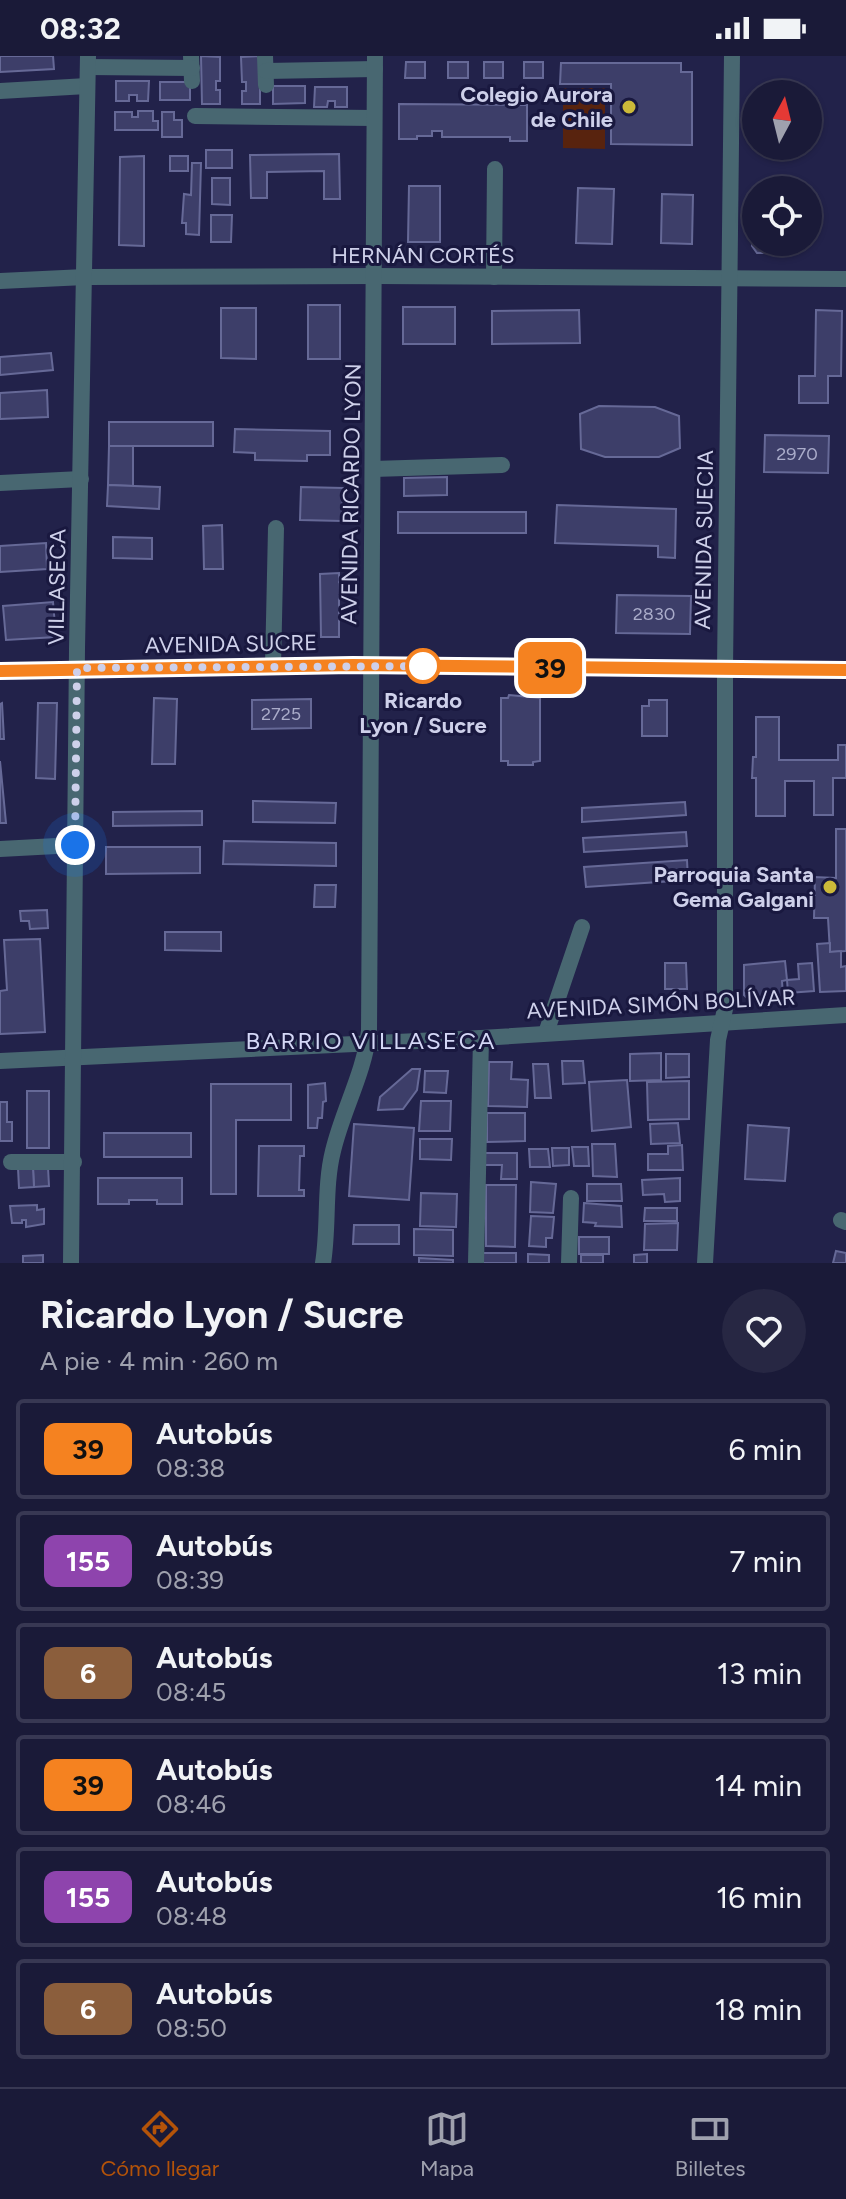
<!DOCTYPE html>
<html lang="es">
<meta charset="utf-8">
<style>
body{margin:0;font-family:Figtree,sans-serif;background:#272743;color:#f1f3f6;height:100vh;display:flex;flex-direction:column;font-size:30px;white-space:nowrap}
*{box-sizing:border-box;margin:0}
p{font-size:26px;color:#9fa1ae}
.icon{flex:none;width:44px;height:44px;fill:none;stroke:currentColor;stroke-width:2;stroke-linecap:round;stroke-linejoin:round}
.map{position:relative;height:1207px;overflow:hidden}
.details{display:flex;flex-direction:column;background:#1a1a38;flex:1}
.details>*{flex:none}
.badge{padding:0 16px;border-radius:12px;font-size:28px;line-height:52px}
.needle{width:52px;rotate:7deg}
.tools{position:absolute;left:742px;top:24px;display:grid;gap:16px}
.tools a{display:grid;place-items:center;width:80px;height:80px;border-radius:50%;background:#1a1a38;box-shadow:0 2px 6px #0004,0 0 0 2px #383853;font-size:40px}
.you{position:absolute;width:40px;height:40px;margin:-20px;border:6px solid #fff;border-radius:50%;background:#1a73e8;box-shadow:0 0 0 12px #1a73e833}
.map>.badge{position:absolute;translate:-50% -50%;box-shadow:0 0 0 4px #fff}
.round{display:grid;place-items:center;flex:none;width:84px;height:84px;border-radius:42px;background:#272743}
.overview{display:flex;align-items:center;justify-content:space-between;height:136px;padding:0 40px}
h1{font-size:38px;font-weight:700;line-height:60px}
ul{padding:0;list-style:none}
li{display:flex;align-items:center;gap:24px;height:100px;margin:0 16px 12px;padding:0 24px;border:4px solid #383853;border-radius:8px}
li div{flex:1}
li b{display:block;font-size:30px}
li em{font-style:normal}
li .badge{min-width:88px;font-weight:700;text-align:center}
.status{display:flex;justify-content:space-between;align-items:center;height:56px;padding:0 40px;background:#1a1a38;direction:ltr}
.status svg{height:22px;fill:currentColor}
.tabs{display:flex;justify-content:space-around;align-items:center;height:112px;border-top:2px solid #383853;background:#1a1a38;font-size:22px;color:#9fa1ae}
.tabs a{display:grid;justify-items:center;gap:4px}
.tabs .selected{color:#b45309}
.map>svg:first-child{display:block}
</style>
<div class="status"><b>08:32</b><svg viewBox="0 0 49 12"><path d="M0 12V9h3v3zM5 12V6h3v6zM10 12V3h3v9zM15 12V0h3v12zM26 1h20v11H26zM47 4h2v5h-2z"/></svg></div>
<div class="map">
<svg width="846" height="1207" viewBox="0 0 846 1207">
<rect width="100%" height="100%" fill="#22224a"/>
<!-- green -->
<polygon fill="#58230e" points="563,32 605,32 605,93 563,92"/>
<!-- building -->
<g fill="#3d3e69" stroke="#666997" stroke-width="2">
<polygon points="0,0 53,0 54,13 0,16"/>
<polygon points="201,0 220,1 220,25 216,25 216,34 220,34 220,48 202,48"/>
<polygon points="260,0 260,48 242,48 242,35 246,35 246,26 242,26 241,1"/>
<polygon points="406,6 425,6 425,22 405,22"/>
<rect x="448" y="6" width="20" height="16"/>
<rect x="484" y="6" width="19" height="16"/>
<rect x="524" y="6" width="19" height="16"/>
<polygon points="561,7 681,7 681,16 692,16 692,89 611,88 611,28 560,28"/>
<polygon points="116,25 149,25 148,45 137,45 137,39 129,39 129,45 116,45"/>
<rect x="160" y="26" width="30" height="18"/>
<polygon points="273,30 305,30 305,47 273,48"/>
<polygon points="315,31 347,31 347,51 335,51 335,45 328,45 327,51 314,51"/>
<polygon points="399,48 527,49 527,85 510,85 510,81 442,81 442,75 432,75 432,80 417,80 417,83 399,83"/>
<polygon points="138,55 153,55 153,65 158,65 158,74 115,74 115,56 132,56 132,61 138,61"/>
<polygon points="162,56 174,56 174,64 182,64 182,81 162,81"/>
<rect x="206" y="94" width="26" height="18"/>
<polygon points="339,98 340,143 324,143 324,115 267,116 267,142 251,142 250,99"/>
<polygon points="144,100 144,190 119,189 120,101"/>
<rect x="170" y="100" width="18" height="15"/>
<polygon points="192,107 201,107 199,179 186,178 186,167 182,167 184,138 191,139"/>
<polygon points="212,122 230,122 230,149 212,148"/>
<polygon points="409,130 440,130 440,186 408,186"/>
<polygon points="578,132 614,133 612,188 576,187"/>
<polygon points="662,138 693,139 692,188 661,187"/>
<polygon points="211,159 232,159 231,186 211,186"/>
<polygon points="754,159 756,159 756,186 781,186 781,197 757,197 752,190"/>
<rect x="308" y="249" width="32" height="54"/>
<rect x="403" y="251" width="52" height="37"/>
<polygon points="221,252 256,252 256,303 221,302"/>
<polygon points="579,254 580,287 492,288 492,255"/>
<polygon points="816,254 842,255 841,320 828,320 828,347 799,347 799,320 815,320"/>
<polygon points="51,297 53,314 0,319 0,301"/>
<polygon points="47,334 48,361 0,363 0,337"/>
<polygon points="599,350 655,351 679,360 680,392 659,401 605,401 581,393 580,358"/>
<rect x="109" y="366" width="104" height="24"/>
<polygon points="235,373 330,375 330,399 307,399 307,405 255,404 255,397 234,396"/>
<polygon points="765,379 829,380 828,417 764,416"/>
<polygon points="109,390 133,390 133,430 108,429"/>
<polygon points="447,421 447,439 404,440 404,422"/>
<polygon points="108,429 160,431 159,453 107,450"/>
<polygon points="301,431 343,432 342,465 300,464"/>
<polygon points="557,449 676,453 675,502 658,501 658,490 555,487"/>
<rect x="398" y="456" width="128" height="21"/>
<polygon points="222,469 223,513 204,513 203,470"/>
<polygon points="113,481 152,482 152,503 113,502"/>
<polygon points="46,487 47,513 0,516 0,490"/>
<polygon points="339,517 339,581 321,581 320,518"/>
<polygon points="617,539 691,540 690,578 616,577"/>
<polygon points="53,546 56,581 6,584 3,550"/>
<polygon points="509,639 540,642 540,705 533,706 533,709 508,709 508,705 501,705 501,642 508,642"/>
<polygon points="154,642 177,643 175,708 152,708"/>
<polygon points="311,643 311,672 252,673 252,644"/>
<polygon points="649,644 667,644 667,680 642,680 642,650 649,650"/>
<polygon points="2,647 4,683 0,683 0,648"/>
<polygon points="38,647 57,647 55,723 36,722"/>
<polygon points="756,661 779,661 779,704 838,704 838,689 846,689 846,722 833,722 833,759 814,759 814,725 785,725 785,760 756,760 756,722 752,722 753,701 756,701"/>
<polygon points="0,705 6,767 0,767"/>
<polygon points="253,745 336,747 335,767 253,766"/>
<polygon points="685,746 686,759 582,766 582,752"/>
<polygon points="202,755 202,769 113,770 113,756"/>
<polygon points="836,773 846,773 846,895 830,896 828,862 814,862 815,821 836,822"/>
<polygon points="686,776 687,790 584,796 583,782"/>
<polygon points="224,785 336,787 336,810 223,808"/>
<polygon points="106,791 200,791 200,817 106,818"/>
<polygon points="687,804 688,824 586,831 584,811"/>
<polygon points="315,829 336,829 335,851 314,851"/>
<polygon points="47,854 48,872 30,873 29,865 21,865 20,855"/>
<polygon points="165,876 221,876 221,895 165,894"/>
<polygon points="40,883 45,976 0,978 0,935 7,934 4,884"/>
<polygon points="830,887 830,896 841,895 841,911 846,910 846,935 820,936 817,888"/>
<polygon points="785,905 787,924 782,925 783,940 748,943 744,939 744,909"/>
<polygon points="665,907 686,907 687,933 665,933"/>
<polygon points="812,907 814,935 788,937 787,924 799,923 798,908"/>
<polygon points="661,997 661,1024 630,1025 630,998"/>
<polygon points="666,998 689,998 689,1021 666,1022"/>
<polygon points="562,1005 583,1005 585,1027 563,1028"/>
<polygon points="489,1006 512,1006 511,1023 528,1024 527,1051 488,1050"/>
<polygon points="533,1008 548,1008 551,1042 535,1042"/>
<polygon points="412,1013 420,1013 417,1034 403,1053 378,1054 380,1041"/>
<polygon points="425,1015 448,1015 446,1037 424,1036"/>
<polygon points="627,1024 631,1071 592,1075 589,1026"/>
<polygon points="689,1025 689,1063 648,1064 647,1026"/>
<polygon points="325,1027 326,1045 323,1046 322,1062 318,1062 317,1072 308,1072 308,1029"/>
<polygon points="211,1028 291,1028 291,1064 236,1064 236,1138 211,1138"/>
<rect x="27" y="1035" width="22" height="57"/>
<polygon points="421,1045 451,1045 450,1075 419,1075"/>
<polygon points="0,1046 7,1046 7,1066 12,1066 12,1085 0,1085"/>
<polygon points="487,1057 525,1057 525,1085 487,1086"/>
<polygon points="678,1067 680,1087 651,1088 650,1068"/>
<polygon points="354,1068 414,1072 409,1144 349,1140"/>
<polygon points="748,1069 789,1072 785,1125 745,1123"/>
<rect x="104" y="1077" width="87" height="24"/>
<polygon points="420,1083 452,1083 451,1104 420,1103"/>
<polygon points="592,1088 615,1088 617,1121 593,1120"/>
<polygon points="682,1089 683,1114 648,1114 648,1098 668,1098 668,1090"/>
<polygon points="259,1090 304,1090 304,1100 300,1100 299,1134 304,1134 304,1140 258,1140"/>
<polygon points="572,1091 588,1091 589,1110 574,1110"/>
<polygon points="552,1092 569,1092 569,1109 553,1110"/>
<polygon points="529,1093 548,1093 550,1111 530,1111"/>
<polygon points="484,1097 517,1097 517,1123 501,1123 502,1109 484,1109"/>
<polygon points="48,1111 49,1130 34,1131 33,1112"/>
<polygon points="18,1112 33,1112 34,1131 19,1132"/>
<polygon points="98,1122 182,1122 182,1148 157,1148 157,1144 129,1144 129,1148 98,1148"/>
<polygon points="680,1122 680,1145 665,1146 664,1138 643,1139 642,1124"/>
<polygon points="531,1126 556,1128 553,1157 530,1156"/>
<polygon points="587,1128 621,1128 622,1145 587,1145"/>
<polygon points="486,1129 516,1129 515,1191 486,1190"/>
<polygon points="421,1137 457,1138 456,1171 420,1170"/>
<polygon points="584,1147 621,1150 622,1171 595,1170 596,1167 583,1166"/>
<polygon points="37,1149 37,1154 44,1153 44,1168 26,1171 26,1164 22,1164 22,1167 12,1167 10,1150"/>
<polygon points="645,1152 677,1152 677,1165 644,1165"/>
<polygon points="531,1160 554,1161 552,1182 546,1182 546,1191 529,1190"/>
<polygon points="678,1167 677,1194 644,1194 645,1168"/>
<polygon points="354,1169 399,1169 399,1188 353,1188"/>
<polygon points="414,1173 453,1174 453,1200 414,1199"/>
<rect x="579" y="1181" width="30" height="17"/>
<polygon points="836,1195 846,1197 846,1207 833,1207"/>
<rect x="483" y="1197" width="33" height="10"/>
<polygon points="528,1198 549,1199 549,1207 528,1207"/>
<polygon points="647,1198 647,1207 634,1207 634,1199"/>
<polygon points="43,1199 43,1207 23,1207 23,1200"/>
<rect x="581" y="1199" width="22" height="8"/>
<polygon points="419,1202 453,1204 453,1207 419,1207"/>
</g>
<g fill="none" stroke-linecap="round" stroke-linejoin="round">
<!-- minor -->
<g stroke="#486771" stroke-width="16">
<polyline points="191,0 192,25"/>
<polyline points="265,0 266,29"/>
<polyline points="88,11 192,12"/>
<polyline points="266,15 375,13"/>
<polyline points="0,35 87,30"/>
<polyline points="195,60 374,62"/>
<polyline points="494,221 495,113"/>
<polyline points="0,225 85,221 376,220 846,223"/>
<polyline points="373,413 502,409"/>
<polyline points="0,427 81,423"/>
<polyline points="273,610 276,472"/>
<polyline points="0,615 353,609 846,614"/>
<polyline points="0,793 75,789"/>
<polyline points="546,977 582,871"/>
<polyline points="0,1005 481,982 846,959"/>
<polyline points="11,1106 74,1106"/>
<polyline points="841,1164 846,1166"/>
<polyline points="71,1207 77,593 88,0"/>
<path d="M323 1207C329 1170 324 1131 333 1095 343 1053 364 1018 369 975L375 0"/>
<polyline points="476,1207 481,982"/>
<polyline points="569,1207 571,1142"/>
<polyline points="705,1207 718,984 725,953 725,613 732,0"/>
</g>
</g>
<g fill="none" stroke-linecap="round" stroke-linejoin="round">
<!-- line casing -->
<g stroke="#fff" stroke-width="18">
<polyline id="line" points="0,615 353,609 846,614"/>
</g>
<!-- line -->
<use href="#line" stroke="#f58220" stroke-width="12"/>
<!-- walk -->
<polyline stroke="#ced0ea" stroke-width="8" stroke-dasharray="0 14.4" points="75,789 77,612 431,610 423,610"/>
</g>
<!-- markers -->
<g fill="#ccb939" stroke="#19183f" stroke-width="3">
<circle cx="629" cy="51" r="8"/>
<circle cx="830" cy="831" r="8"/>
</g>
<circle fill="#fff" stroke="#f58220" stroke-width="4" cx="423" cy="610" r="16"/>
<g text-anchor="middle" dominant-baseline="central" stroke-width="6" stroke-linejoin="round" paint-order="stroke">
<!-- number labels -->
<g font-size="18" fill="#aaacca">
<text x="797" y="398">2970</text>
<text x="654" y="558">2830</text>
<text x="281" y="658">2725</text>
</g>
<!-- poi labels -->
<g font-size="22" font-weight="bold" fill="#ced0ea" stroke="#19183f" text-anchor="end">
<text x="613" y="38">Colegio Aurora<tspan x="613" dy="25">de Chile</tspan></text>
<text x="814" y="818">Parroquia Santa<tspan x="814" dy="25">Gema Galgani</tspan></text>
</g>
<!-- street labels -->
<g font-size="22" fill="#ced0ea" stroke="#19183f">
<text x="423" y="199">HERNÁN CORTÉS</text>
<text transform="translate(351 438) rotate(-89)">AVENIDA RICARDO LYON</text>
<text transform="translate(704 484) rotate(-89)">AVENIDA SUECIA</text>
<text transform="translate(57 531) rotate(-89)">VILLASECA</text>
<text transform="translate(231 588) rotate(-1)">AVENIDA SUCRE</text>
<text transform="translate(661 948) rotate(-3)">AVENIDA SIMÓN BOLÍVAR</text>
</g>
<!-- stop labels -->
<g font-size="22" font-weight="bold" fill="#ced0ea" stroke="#19183f">
<text x="423" y="644">Ricardo<tspan x="423" dy="25">Lyon / Sucre</tspan></text>
</g>
<!-- neighbourhood labels -->
<g font-size="24" letter-spacing="2" fill="#d4d7f6" stroke="#19183f">
<text x="371" y="984">BARRIO VILLASECA</text>
</g>
</g>
</svg>
<div class="tools">
<a><svg class="needle" viewBox="-14 -14 28 28"><path d="M0-13l5 13h-10z" fill="#e53935"/><path d="M0 13l5-13h-10z" fill="#9fa1ae"/></svg></a>
<a><svg class="icon" aria-label="locate" viewBox="0 0 24 24"><circle cx="12" cy="12" r="6"/><path d="M12 2v4M12 18v4M2 12h4M18 12h4"/></svg></a>
</div>
<div class="you" style="left:75px;top:789px"></div>
<b class="badge" style="left:550px;top:612px;background:#f58220;color:#111">39</b>
</div>
<section class="details">
<div class="overview"><div><h1>Ricardo Lyon / Sucre</h1><p>A pie · 4 min · 260 m</p></div><a class="round"><svg class="icon" aria-label="heart" viewBox="0 0 24 24"><path d="M12 20l-8-8c-3-5 5-10 8-4 3-6 11-1 8 4z"/></svg></a></div>
<ul>
<li><span class="badge" style="background:#f58220;color:#111">39</span><div><b>Autobús</b><p>08:38</p></div><em>6 min</em></li>
<li><span class="badge" style="background:#8e44ad;color:#fff">155</span><div><b>Autobús</b><p>08:39</p></div><em>7 min</em></li>
<li><span class="badge" style="background:#8b5e3c;color:#fff">6</span><div><b>Autobús</b><p>08:45</p></div><em>13 min</em></li>
<li><span class="badge" style="background:#f58220;color:#111">39</span><div><b>Autobús</b><p>08:46</p></div><em>14 min</em></li>
<li><span class="badge" style="background:#8e44ad;color:#fff">155</span><div><b>Autobús</b><p>08:48</p></div><em>16 min</em></li>
<li><span class="badge" style="background:#8b5e3c;color:#fff">6</span><div><b>Autobús</b><p>08:50</p></div><em>18 min</em></li>
</ul>
</section>
<nav class="tabs">
<a class="selected"><svg class="icon" aria-label="directions" viewBox="0 0 24 24"><path d="M12 3l9 9-9 9-9-9zM9 14v-3h6M13 9l2 2-2 2"/></svg>Cómo llegar</a>
<a><svg class="icon" aria-label="map" viewBox="0 0 24 24"><path d="M3 6l6-2 6 2 6-2v14l-6 2-6-2-6 2zM9 4v14M15 6v14"/></svg>Mapa</a>
<a><svg class="icon" aria-label="tickets" viewBox="0 0 24 24"><path d="M3 7h18v10H3zM15 7v10"/></svg>Billetes</a>
</nav>
